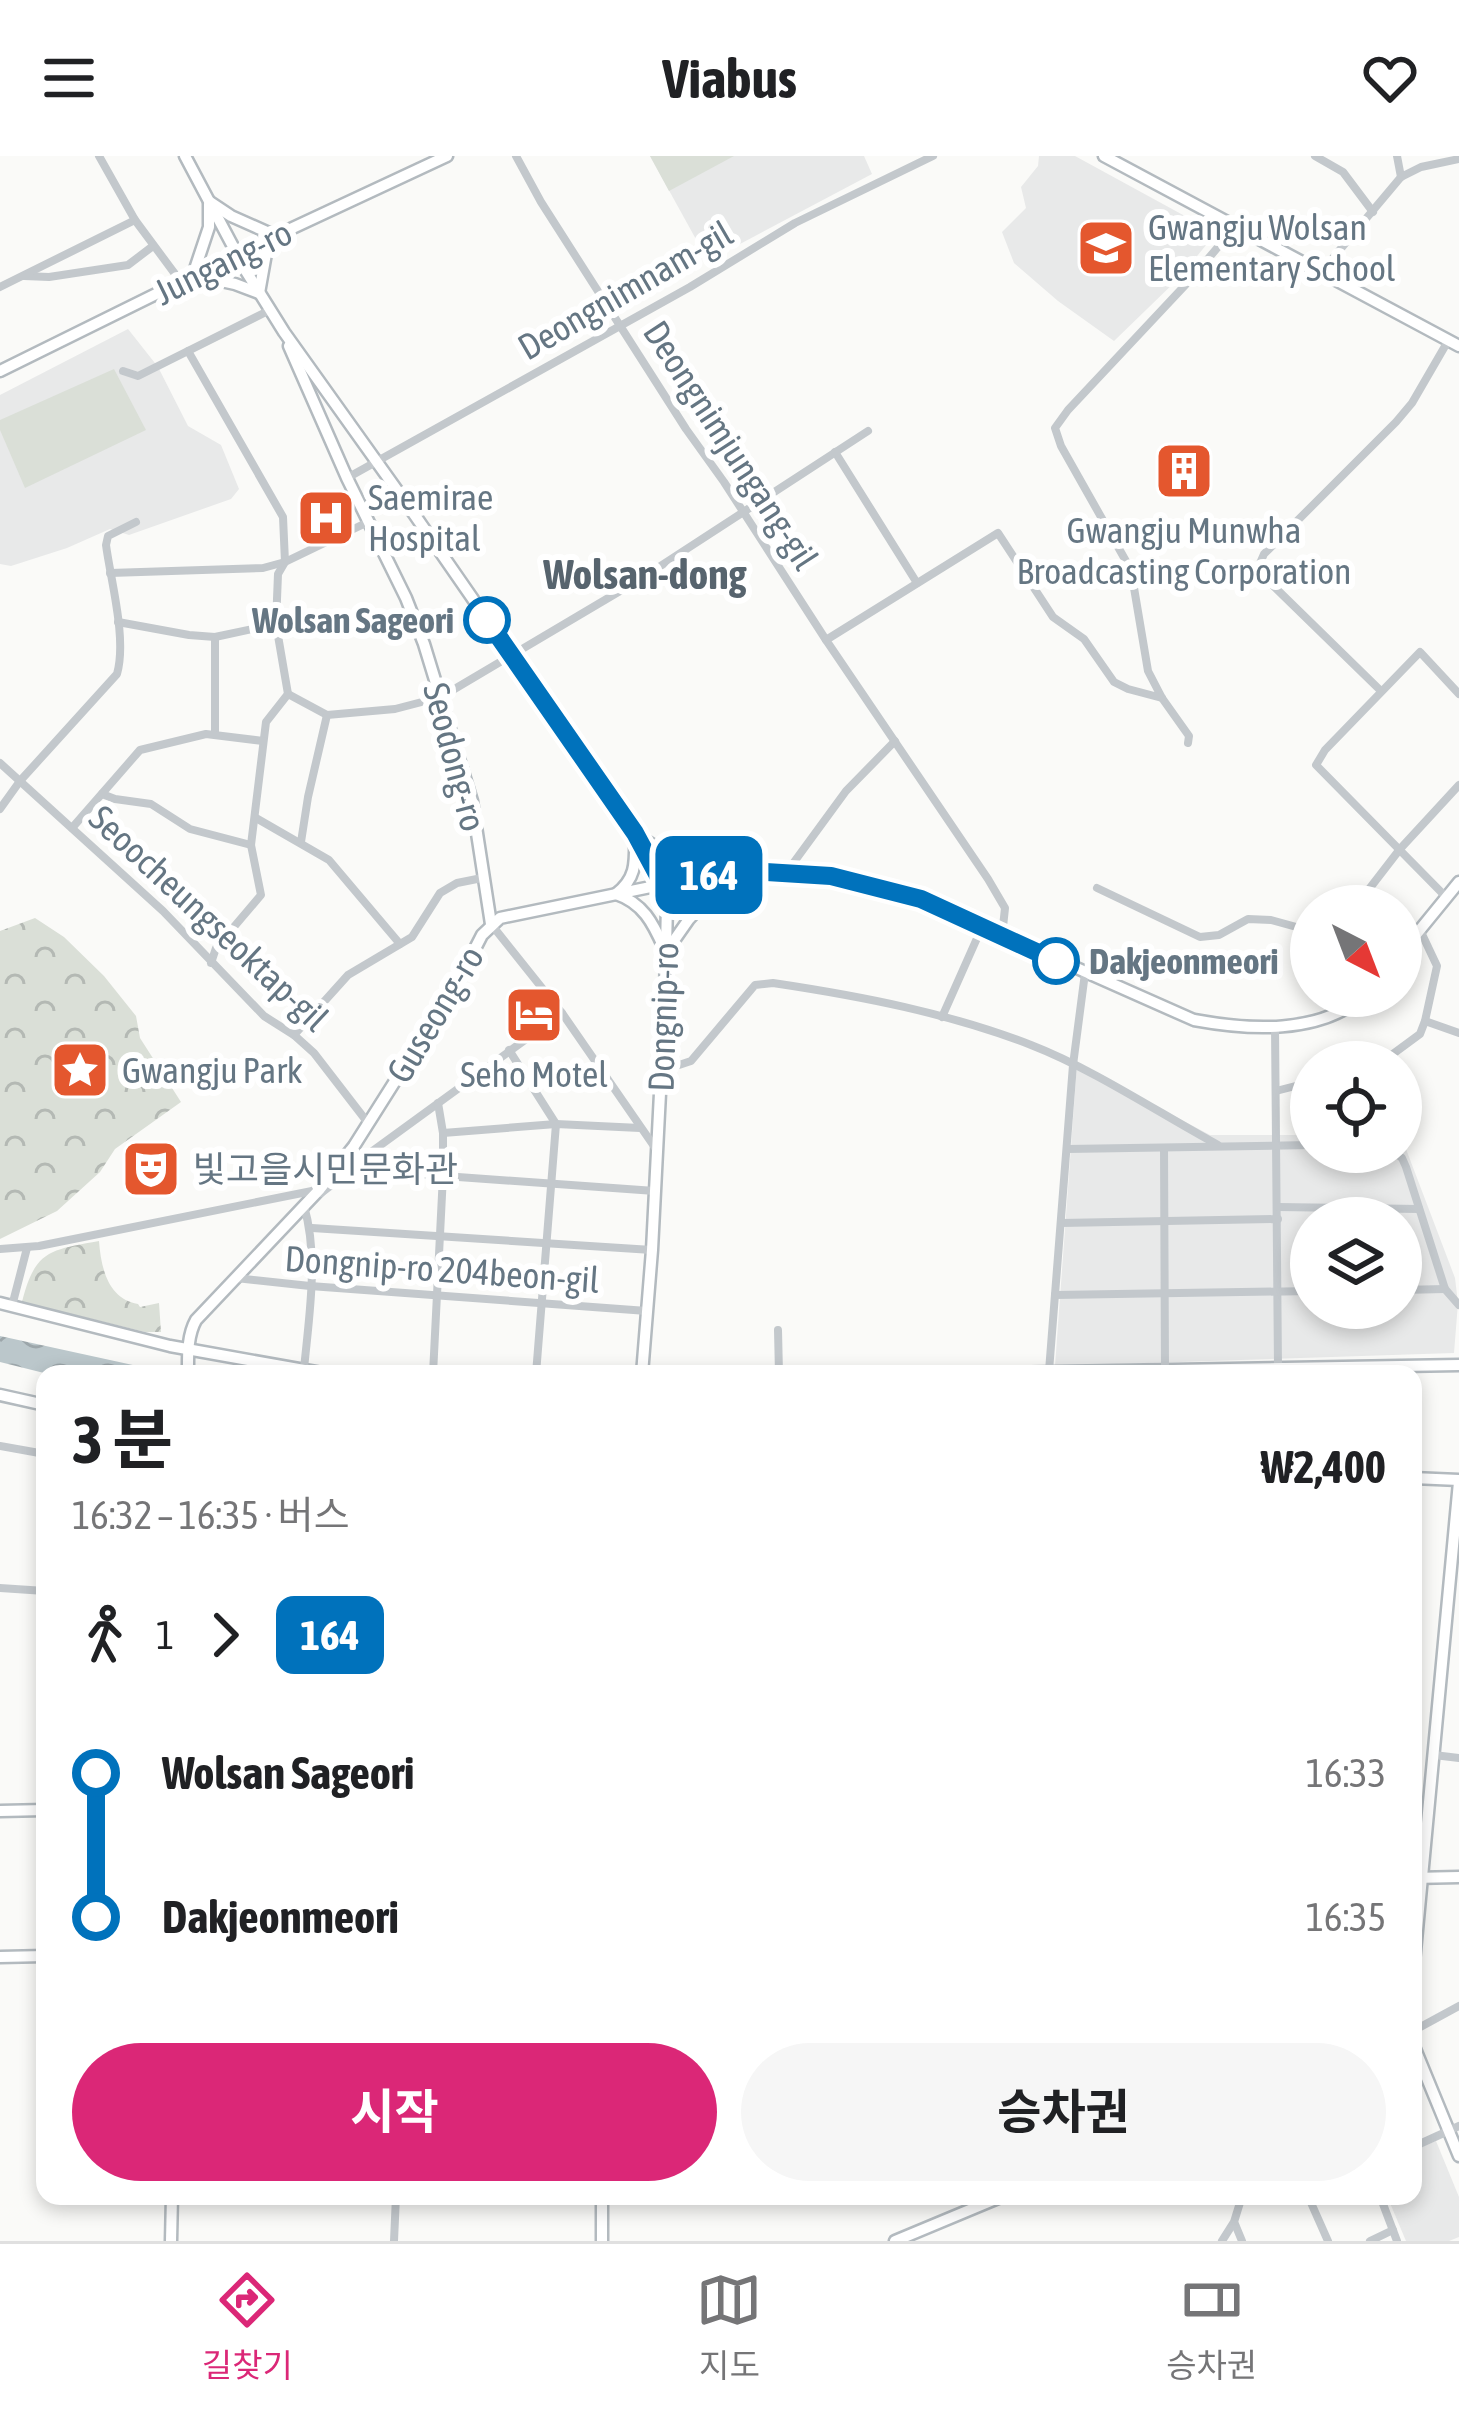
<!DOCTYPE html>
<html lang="ko">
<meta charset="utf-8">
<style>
body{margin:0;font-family:"Asap Condensed","Noto Sans KR",sans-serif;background:#f6f6f6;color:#202124;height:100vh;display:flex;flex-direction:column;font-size:45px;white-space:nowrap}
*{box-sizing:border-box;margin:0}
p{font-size:39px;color:#757577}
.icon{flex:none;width:66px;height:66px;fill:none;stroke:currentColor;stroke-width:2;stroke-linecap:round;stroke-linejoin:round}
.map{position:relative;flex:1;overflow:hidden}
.panel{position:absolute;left:36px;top:1209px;width:1386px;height:840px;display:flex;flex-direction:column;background:#fff;border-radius:24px;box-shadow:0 6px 18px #0003}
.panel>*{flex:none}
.badge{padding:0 24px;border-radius:18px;font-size:42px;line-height:78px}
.needle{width:78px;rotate:138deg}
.fabs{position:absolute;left:1290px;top:729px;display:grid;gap:24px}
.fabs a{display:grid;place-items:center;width:132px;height:132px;border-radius:50%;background:#fff;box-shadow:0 6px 18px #0003;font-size:60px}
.map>.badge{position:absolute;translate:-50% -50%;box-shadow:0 0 0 6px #fff}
.legs{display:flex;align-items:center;gap:18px;height:132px;padding:0 36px;font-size:39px}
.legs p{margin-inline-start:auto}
.headline{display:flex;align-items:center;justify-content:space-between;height:204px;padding:0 36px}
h1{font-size:66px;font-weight:700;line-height:90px}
.primary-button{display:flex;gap:24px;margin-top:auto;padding:24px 36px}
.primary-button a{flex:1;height:138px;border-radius:72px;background:#db2777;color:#fff;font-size:48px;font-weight:700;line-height:138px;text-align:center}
.primary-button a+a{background:#f6f6f6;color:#202124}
ul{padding:0 36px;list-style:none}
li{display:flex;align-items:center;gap:42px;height:144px;font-size:45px}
li i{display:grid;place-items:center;width:18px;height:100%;margin:0 15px;background:currentColor}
li i::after{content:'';width:30px;height:30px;margin:-15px;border:9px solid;border-radius:50%;background:#fff}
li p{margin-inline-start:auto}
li:first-child i{background:linear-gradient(#0000 50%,currentColor 0)}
li:last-child i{background:linear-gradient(currentColor 50%,#0000 0)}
header{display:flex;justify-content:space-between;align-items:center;height:156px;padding:0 36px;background:#fff;font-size:54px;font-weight:700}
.tabs{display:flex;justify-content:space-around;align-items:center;height:168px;border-top:3px solid #e0e0e0;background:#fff;font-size:33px;color:#757577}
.tabs a{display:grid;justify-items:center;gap:6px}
.tabs .active{color:#db2777}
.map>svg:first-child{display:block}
</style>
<header><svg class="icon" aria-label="menu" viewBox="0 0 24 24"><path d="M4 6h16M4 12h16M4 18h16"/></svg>Viabus<svg class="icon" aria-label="heart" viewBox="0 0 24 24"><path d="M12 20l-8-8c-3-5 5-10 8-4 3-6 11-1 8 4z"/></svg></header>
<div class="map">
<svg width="1459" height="2085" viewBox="0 0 1459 2085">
<defs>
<pattern id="park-crowns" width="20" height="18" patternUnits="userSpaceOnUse" patternTransform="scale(3)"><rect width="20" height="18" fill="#dadfd7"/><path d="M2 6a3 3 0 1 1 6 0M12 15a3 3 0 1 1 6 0" fill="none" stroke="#b4b9b4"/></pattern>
<pattern id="water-waves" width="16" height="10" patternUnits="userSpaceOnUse" patternTransform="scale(3)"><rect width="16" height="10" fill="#bbc7cb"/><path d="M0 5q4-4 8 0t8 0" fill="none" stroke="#9ca6aa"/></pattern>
</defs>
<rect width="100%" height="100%" fill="#fafaf8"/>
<!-- built -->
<g fill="#e8e9e9" fill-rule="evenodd">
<polygon points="650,0 864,0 872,18 708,105"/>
<polygon points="1039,0 1075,0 1216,77 1179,122 1114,185 1058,145 1014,107 1002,76 1026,52 1021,31 1038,10"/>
<polygon points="128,173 158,211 188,270 221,289 239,333 231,343 129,379 110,373 67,392 11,410 0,408 0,239"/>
<path d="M1077 908 1210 979H1311V996H1401V990L1406 993 1455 1122 1458 1147 1454 1197 1055 1210ZM1311 1062H1401V1152H1311Z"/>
<polygon points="1436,1985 1459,2041 1459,2081 1449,2085 1406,2085 1387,2040 1413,2040 1413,1995"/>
</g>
<!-- park -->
<g fill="url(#park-crowns)">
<polygon points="35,762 64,781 104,820 136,860 140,882 181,946 115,993 100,1016 57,1055 0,1083 0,775"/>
<path d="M99 1085C101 1112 108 1143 138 1148L140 1151 159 1147 161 1176H145L22 1146C35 1094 50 1094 99 1085Z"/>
</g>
<!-- pitch -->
<g fill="#dadfd7">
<polygon points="650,0 734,0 669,35"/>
<polygon points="114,213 146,274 25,332 0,274 0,264"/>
</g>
<!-- water -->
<polygon fill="url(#water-waves)" points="0,1180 174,1218 48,1218 0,1206"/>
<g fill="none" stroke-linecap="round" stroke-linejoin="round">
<!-- secondary casing -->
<g stroke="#b3babf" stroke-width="15">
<g id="secondary">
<polyline points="185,0 246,115 284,176 414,358 635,677 663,729 667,747 665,839 652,1094 642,1218"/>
<polyline points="1104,0 1459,190"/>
<polyline points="210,46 231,60 276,80"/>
<polyline points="193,119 209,71 209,48"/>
<polyline points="194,119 235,128 259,137 267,92 274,83"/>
<polyline points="289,190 347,322 406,442 424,488 472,645 491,768"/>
<polyline points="0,215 237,98 447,0"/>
<path d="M635 678C635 704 638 721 616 738 643 747 653 767 664 792"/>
<polyline points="642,682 674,703 724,712"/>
<polyline points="668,793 689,763 733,715"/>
<polyline points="1401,797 1459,726"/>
<polyline points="0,1147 170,1190 327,1218"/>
<path d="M188 1218C188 1200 187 1180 196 1164L320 1033 354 990 459 824 482 779 500 762 733 714 831 720 921 743 1194 864C1249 874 1318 879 1364 840"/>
<polyline points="943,1218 1459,1209"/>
<polyline points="0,1239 45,1249"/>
<polyline points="1413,1322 1459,1324"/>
<polyline points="0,1655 45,1654"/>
<polyline points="1413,1722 1459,1721"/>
<polyline points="0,1801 45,1800"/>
<polyline points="1413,1817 1459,1326"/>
<polyline points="1413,1888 1459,2000"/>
<polyline points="171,2085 172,2040"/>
<polyline points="602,2085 602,2040"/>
<polyline points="895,2085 1003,2040"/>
</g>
</g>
<!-- street -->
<g stroke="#c3c8cc" stroke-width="8">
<polyline points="99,0 135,64 181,126"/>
<polyline points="516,0 541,46 686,273 724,326 826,484"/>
<polyline points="1315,0 1343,16 1373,56"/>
<polyline points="1397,0 1401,21"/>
<polyline points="1322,115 1401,21 1421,11 1459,3"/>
<polyline points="24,120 49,121 128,109 153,90"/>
<polyline points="0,131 135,64"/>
<polyline points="188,195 283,361 285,406 278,418 276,468 288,538 266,566 251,689 261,739 216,792 211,807"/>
<polyline points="123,215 138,220 270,154"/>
<polyline points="835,296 917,427"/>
<polyline points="347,322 690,131 795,67 933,0"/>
<polyline points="110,417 263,412 285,406 368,366"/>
<polyline points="118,466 189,479 215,481 276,468"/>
<polyline points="1381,535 1257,414 1264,398 1396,266 1412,247 1448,185"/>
<polyline points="288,538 327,559"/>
<polyline points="215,577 215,481"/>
<polyline points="1188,587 1189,580 1162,542 1148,515 1131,414 1061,290 1055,272 1068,254 1190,124 1235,71"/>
<polyline points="0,607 163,755 264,860 294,879 314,897 368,967"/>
<polyline points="102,638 115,643 151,648 190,673 251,689"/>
<path d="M0 653 20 625 117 518C127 483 111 426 106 389L108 380 136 366"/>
<polyline points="256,662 329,704 400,788"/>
<polyline points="72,672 140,594 206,578 263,585"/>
<polyline points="301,686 308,641 327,559 395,553 441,541 642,422 868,275"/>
<polyline points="786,717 846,635 895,585"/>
<polyline points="1097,732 1200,781 1219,779 1248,763 1271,764 1311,775"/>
<polyline points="1447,742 1316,609 1325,594 1420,496 1459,538"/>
<polyline points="1356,750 1400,693 1459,629"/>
<polyline points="491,768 562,857 656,993"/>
<polyline points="1002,780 1005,752 988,723 826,484 998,377 1053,461 1084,483 1114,526 1128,533 1162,542"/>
<polyline points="942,861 982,771"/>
<polyline points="1425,865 1459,877"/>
<polyline points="1275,871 1278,1211"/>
<polyline points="294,879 348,819 412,781 440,737 457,727 482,722"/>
<polyline points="509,894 556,968 536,1218"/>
<polyline points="1382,906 1420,878 1425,865 1437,810 1420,774"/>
<path d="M661 915 691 905 755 829 773 827C860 840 949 857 1031 889 1093 913 1159 957 1218 989"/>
<polyline points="1276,935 1311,926"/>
<polyline points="443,977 556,968 640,972"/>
<polyline points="1164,992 1165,1213"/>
<polyline points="1067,993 1311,989"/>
<polyline points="1394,996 1402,1002 1406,1011 1445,1133 1459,1149"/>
<polyline points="367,999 562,857"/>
<polyline points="321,1037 342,1021 361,1014 655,1035"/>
<polyline points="1278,1051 1419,1053"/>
<polyline points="1061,1067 1278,1063"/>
<polyline points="312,1072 652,1094"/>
<polyline points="0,1093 39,1090 317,1034"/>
<polyline points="236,1122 310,1130 647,1155"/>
<polyline points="1401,1134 1445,1133"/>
<polyline points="1055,1139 1311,1135"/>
<polyline points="12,1150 27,1092"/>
<polyline points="778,1174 779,1218"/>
<path d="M304 1213C309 1160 319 1101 304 1050"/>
<polyline points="1049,1215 1073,909 1085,817"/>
<polyline points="433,1218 443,1019 443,977 438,947"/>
<polyline points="0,1290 45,1298"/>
<polyline points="0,1432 45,1435"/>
<polyline points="1434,1599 1459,1602"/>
<polyline points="1413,1875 1459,1850"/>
<polyline points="1413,1991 1459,1970"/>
<polyline points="1308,2040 1328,2085"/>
<polyline points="1380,2040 1397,2085"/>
<polyline points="1235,2068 1242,2085"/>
<polyline points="394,2085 396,2040"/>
<polyline points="1222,2085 1234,2066 1242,2040"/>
<polyline points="1370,2085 1393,2074"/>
</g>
<!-- secondary -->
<use href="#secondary" stroke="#fff" stroke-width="10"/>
</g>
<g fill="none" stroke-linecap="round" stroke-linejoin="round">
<!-- line-1 casing -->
<g stroke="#fff" stroke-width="27">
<polyline id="line-1" points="487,464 635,677 663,729 733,714 831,720 921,743 1056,805"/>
</g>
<!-- line-1 -->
<use href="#line-1" stroke="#0072bc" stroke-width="18"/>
</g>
<!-- icons -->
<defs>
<g id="school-square" transform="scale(3)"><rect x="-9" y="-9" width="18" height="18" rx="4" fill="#e4572e" stroke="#fff"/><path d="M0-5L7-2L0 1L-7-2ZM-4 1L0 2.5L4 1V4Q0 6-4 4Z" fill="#fff"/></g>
<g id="building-square" transform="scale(3)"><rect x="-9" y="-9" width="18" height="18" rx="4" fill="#e4572e" stroke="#fff"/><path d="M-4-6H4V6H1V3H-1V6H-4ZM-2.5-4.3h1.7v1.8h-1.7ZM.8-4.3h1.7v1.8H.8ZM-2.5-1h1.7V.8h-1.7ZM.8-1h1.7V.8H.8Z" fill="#fff"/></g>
<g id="hospital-square" transform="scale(3)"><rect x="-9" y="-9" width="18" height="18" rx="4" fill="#e4572e" stroke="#fff"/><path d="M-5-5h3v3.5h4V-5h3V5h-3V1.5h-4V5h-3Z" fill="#fff"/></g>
<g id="hotel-square" transform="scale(3)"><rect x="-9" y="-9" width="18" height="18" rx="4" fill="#e4572e" stroke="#fff"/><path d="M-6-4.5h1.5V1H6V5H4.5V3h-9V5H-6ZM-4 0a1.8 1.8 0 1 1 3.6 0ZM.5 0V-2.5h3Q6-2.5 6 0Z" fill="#fff"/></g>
<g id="sight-square" transform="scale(3)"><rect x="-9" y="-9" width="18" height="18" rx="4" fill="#e4572e" stroke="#fff"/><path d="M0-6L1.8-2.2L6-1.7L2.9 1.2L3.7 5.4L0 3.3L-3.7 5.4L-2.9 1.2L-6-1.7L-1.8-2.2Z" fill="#fff"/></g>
<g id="theatre-square" transform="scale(3)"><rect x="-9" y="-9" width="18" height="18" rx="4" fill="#e4572e" stroke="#fff"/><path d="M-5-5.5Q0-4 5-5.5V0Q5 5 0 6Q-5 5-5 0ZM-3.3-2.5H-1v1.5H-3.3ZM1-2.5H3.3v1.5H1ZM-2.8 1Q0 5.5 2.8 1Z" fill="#fff"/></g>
</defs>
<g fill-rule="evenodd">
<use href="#school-square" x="1106" y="92"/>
<use href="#building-square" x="1184" y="315"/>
<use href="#hospital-square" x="326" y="362"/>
<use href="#hotel-square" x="534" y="859"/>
<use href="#sight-square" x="80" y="914"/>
<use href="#theatre-square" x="151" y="1013"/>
</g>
<!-- markers -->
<g fill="#fff" stroke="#0072bc" stroke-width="6">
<circle cx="487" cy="464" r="21"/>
<circle cx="1056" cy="805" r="21"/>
</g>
<g text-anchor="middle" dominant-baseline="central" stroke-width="12" stroke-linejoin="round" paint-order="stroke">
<!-- poi labels -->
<g font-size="36" fill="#657683" stroke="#fff" text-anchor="start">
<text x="1148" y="71">Gwangju Wolsan<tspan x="1148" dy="41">Elementary School</tspan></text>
<text x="368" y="341">Saemirae<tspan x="368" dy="41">Hospital</tspan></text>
<text x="1184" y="374" text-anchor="middle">Gwangju Munwha<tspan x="1184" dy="41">Broadcasting Corporation</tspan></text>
<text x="122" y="914">Gwangju Park</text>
<text x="534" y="918" text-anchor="middle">Seho Motel</text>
<text x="193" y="1013">빛고을시민문화관</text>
</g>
<!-- street labels -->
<g font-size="36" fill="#657683" stroke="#fff">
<text transform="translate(223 106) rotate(-26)">Jungang-ro</text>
<text transform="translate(625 134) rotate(-30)">Deongnimnam-gil</text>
<text transform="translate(731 289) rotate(57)">Deongnimjungang-gil</text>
<text transform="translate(455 601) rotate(75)">Seodong-ro</text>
<text transform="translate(209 762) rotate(43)">Seoocheungseoktap-gil</text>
<text transform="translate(435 858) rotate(-59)">Guseong-ro</text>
<text transform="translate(663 861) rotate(-88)">Dongnip-ro</text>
<text transform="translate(442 1113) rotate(4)">Dongnip-ro 204beon-gil</text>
</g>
<!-- stop labels -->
<g font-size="36" font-weight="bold" fill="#657683" stroke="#fff" text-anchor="end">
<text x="454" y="464">Wolsan Sageori</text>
<text x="1089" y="805" text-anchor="start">Dakjeonmeori</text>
</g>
<!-- quarter labels -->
<g font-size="42" font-weight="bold" fill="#57646e" stroke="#fff">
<text x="645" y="418">Wolsan-dong</text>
</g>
</g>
</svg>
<div class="fabs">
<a><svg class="needle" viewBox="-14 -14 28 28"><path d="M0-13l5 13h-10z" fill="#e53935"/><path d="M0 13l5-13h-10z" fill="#757577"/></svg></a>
<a><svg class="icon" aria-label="locate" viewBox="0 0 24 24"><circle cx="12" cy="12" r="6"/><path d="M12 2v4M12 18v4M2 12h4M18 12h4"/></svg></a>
<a><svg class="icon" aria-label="layers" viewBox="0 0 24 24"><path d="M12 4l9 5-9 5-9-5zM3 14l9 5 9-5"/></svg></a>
</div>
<b class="badge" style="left:709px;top:719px;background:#0072bc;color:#fff">164</b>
<section class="panel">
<div class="headline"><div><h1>3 분</h1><p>16:32 – 16:35 · 버스</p></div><b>₩2,400</b></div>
<div class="legs"><svg class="icon" aria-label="walk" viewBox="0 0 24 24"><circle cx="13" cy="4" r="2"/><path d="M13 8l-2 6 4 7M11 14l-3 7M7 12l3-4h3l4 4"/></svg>1<svg class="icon" aria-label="forward" viewBox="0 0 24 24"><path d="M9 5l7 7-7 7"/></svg><b class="badge" style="background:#0072bc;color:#fff">164</b></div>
<ul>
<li><i style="color:#0072bc"></i><b>Wolsan Sageori</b><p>16:33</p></li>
<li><i style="color:#0072bc"></i><b>Dakjeonmeori</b><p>16:35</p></li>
</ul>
<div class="primary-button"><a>시작</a><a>승차권</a></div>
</section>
</div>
<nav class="tabs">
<a class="active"><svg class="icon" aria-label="directions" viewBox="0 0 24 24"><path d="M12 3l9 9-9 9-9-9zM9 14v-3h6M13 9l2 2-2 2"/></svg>길찾기</a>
<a><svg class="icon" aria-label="map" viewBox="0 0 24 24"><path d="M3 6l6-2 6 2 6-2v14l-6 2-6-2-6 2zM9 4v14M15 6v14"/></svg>지도</a>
<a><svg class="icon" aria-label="tickets" viewBox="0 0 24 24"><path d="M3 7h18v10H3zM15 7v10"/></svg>승차권</a>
</nav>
